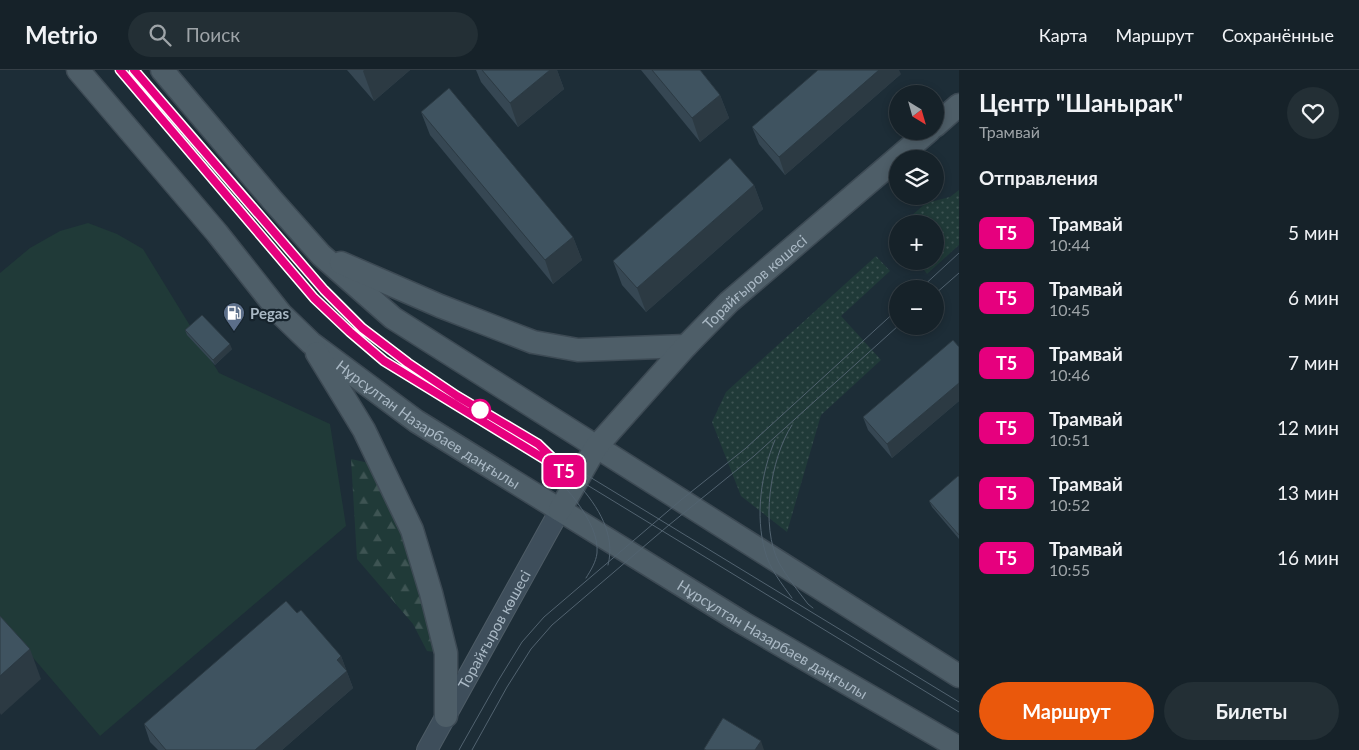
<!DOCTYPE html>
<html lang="ru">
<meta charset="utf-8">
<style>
body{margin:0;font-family:Lato,sans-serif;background:#232f35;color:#f1f3f6;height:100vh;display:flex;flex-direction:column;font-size:19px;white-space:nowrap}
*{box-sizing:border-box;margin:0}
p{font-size:16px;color:#9ea4a8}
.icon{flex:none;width:28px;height:28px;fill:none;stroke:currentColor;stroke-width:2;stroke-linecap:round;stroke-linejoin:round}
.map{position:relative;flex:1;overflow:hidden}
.side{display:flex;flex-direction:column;background:#162229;width:400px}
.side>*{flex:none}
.badge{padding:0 10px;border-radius:8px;font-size:18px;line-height:32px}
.needle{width:32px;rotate:143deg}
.controls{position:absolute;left:889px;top:15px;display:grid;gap:10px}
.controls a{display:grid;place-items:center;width:55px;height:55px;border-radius:50%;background:#162229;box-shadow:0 2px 8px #0003,0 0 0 1px #353f46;font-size:25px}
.map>.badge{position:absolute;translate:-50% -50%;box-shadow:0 0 0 2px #fff}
h2{padding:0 20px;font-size:19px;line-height:45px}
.round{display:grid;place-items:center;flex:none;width:52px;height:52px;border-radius:26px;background:#232f35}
.headline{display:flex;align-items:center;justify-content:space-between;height:85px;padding:0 20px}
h1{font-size:24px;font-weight:700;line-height:38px}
.primary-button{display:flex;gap:10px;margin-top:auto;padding:10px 20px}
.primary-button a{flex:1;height:58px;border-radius:30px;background:#ea580c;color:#fff;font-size:20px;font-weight:700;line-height:58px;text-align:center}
.primary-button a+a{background:#232f35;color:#f1f3f6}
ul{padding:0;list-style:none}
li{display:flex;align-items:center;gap:15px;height:65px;padding:0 20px}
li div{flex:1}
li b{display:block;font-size:19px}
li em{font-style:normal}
li .badge{min-width:55px;font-weight:700;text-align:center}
header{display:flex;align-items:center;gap:30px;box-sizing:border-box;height:70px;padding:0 25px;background:#162229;border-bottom:1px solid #353f46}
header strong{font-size:24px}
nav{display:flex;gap:28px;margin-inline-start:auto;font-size:18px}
.search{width:350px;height:45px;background:#232f35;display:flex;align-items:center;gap:12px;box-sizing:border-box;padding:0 18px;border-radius:28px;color:#9ea4a8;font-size:19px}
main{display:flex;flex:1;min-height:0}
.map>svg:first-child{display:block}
</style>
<header>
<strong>Metrio</strong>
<div class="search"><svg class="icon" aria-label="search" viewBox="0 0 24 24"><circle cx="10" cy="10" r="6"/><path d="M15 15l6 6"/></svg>Поиск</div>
<nav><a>Карта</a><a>Маршрут</a><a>Сохранённые</a></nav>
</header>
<main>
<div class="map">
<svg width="959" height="680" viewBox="0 0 959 680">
<defs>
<pattern id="grass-dots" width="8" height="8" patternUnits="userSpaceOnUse" patternTransform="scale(1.25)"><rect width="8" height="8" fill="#203a38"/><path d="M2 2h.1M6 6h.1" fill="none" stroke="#3e5453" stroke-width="1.8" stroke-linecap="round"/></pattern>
<pattern id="forest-firs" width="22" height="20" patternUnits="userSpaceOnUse" patternTransform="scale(1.25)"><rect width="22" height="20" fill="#203a38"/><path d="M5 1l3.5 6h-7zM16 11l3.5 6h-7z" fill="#3e5453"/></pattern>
</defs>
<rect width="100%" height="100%" fill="#1d2d37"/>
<!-- grass -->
<g fill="url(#grass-dots)">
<polygon points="959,120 959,175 927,204 918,191 935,191 935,154 902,154 926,133 950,127"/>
<polygon points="876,186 890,201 841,246 881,290 821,345 787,462 741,426 712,352 726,322"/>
</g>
<!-- forest -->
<polygon fill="url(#forest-firs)" points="351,389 369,393 404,465 436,582 427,581 413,554 357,489"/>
<!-- park -->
<polygon fill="#203a38" points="88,153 117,164 143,179 219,303 330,354 346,456 100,666 0,549 0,203 30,178 60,161"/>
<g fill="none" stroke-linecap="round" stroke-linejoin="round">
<!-- secondary casing -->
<g stroke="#4e5c66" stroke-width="22">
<g id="secondary">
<path id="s1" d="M427 680 560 440"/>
</g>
</g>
<!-- primary casing -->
<g stroke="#3d4a54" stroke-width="25">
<g id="primary">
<path id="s2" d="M78 0 217 163 281 244 311 273 416 351 743 553 959 678"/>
<polyline points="162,0 273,131 321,185 393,248 959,606"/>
<polyline points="935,56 959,35"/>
<polyline points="341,193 440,236 533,272 578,280 686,276"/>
<polyline points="317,283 364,360 412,460 431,523 446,583 446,646"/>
<path id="s3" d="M560 440 596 377 686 276 729 232 929 61"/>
</g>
</g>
<!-- secondary -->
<use href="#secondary" stroke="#3e4e5b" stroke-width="20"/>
<!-- primary -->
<use href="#primary" stroke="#4e5e68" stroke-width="22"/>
<!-- tram -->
<g stroke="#526370" stroke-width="1">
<polyline points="120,0 314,228 350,263 384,291 959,642"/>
<polyline points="134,0 324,220 362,258 408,293 457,326 959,632"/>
<polyline points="920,219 959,183"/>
<polyline points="935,224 959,203"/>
<path d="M792 355C770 389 760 456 779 493 787 507 798 521 808 534L813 538"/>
<path d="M775 370C761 403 755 446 765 481 769 498 782 514 792 528"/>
<path d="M538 390C560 410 600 451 597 483 596 492 591 500 586 508"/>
<path d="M578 414C598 436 616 465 608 495"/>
<polyline points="459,680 498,611 522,572 544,547 681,430 746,378 898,239"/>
<polyline points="472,680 507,617 531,579 552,555 669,455 754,386 898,256"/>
</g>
</g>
<!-- wall -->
<g fill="#364753">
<polygon points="347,0 410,0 374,31"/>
<polygon points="476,0 557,0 564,19 518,57 481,12"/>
<polygon points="641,0 700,0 720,25 729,48 700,72"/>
<polygon points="901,4 785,105 759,74 752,57"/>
<polygon points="421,42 573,167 582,190 553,214 430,65"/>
<polygon points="754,115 763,139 646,242 622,215 613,191"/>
<polygon points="185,260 232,279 215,295 187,265"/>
<polygon points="959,277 959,331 892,388 868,360 863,347"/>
<polygon points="959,407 959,469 932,437 929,431"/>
<polygon points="297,543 341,586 353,618 282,680 158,680 150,672 144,654"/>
</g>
<!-- shaded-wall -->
<g fill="#2c3a43">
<polygon points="364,0 410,0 374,31 363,1"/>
<polygon points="550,0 557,0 564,19 518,57 510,33"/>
<polygon points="879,0 899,0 901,4 785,105 779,87"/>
<polygon points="720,25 729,48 700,72 692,48"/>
<polygon points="754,115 763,139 646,242 637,218"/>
<polygon points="573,167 582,190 553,214 545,190"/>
<polygon points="230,274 232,279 215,295 213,290"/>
<polygon points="959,313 959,331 892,388 887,374"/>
<polygon points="30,579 41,609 1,645 0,643 0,606"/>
<polygon points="341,586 353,618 282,680 255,680 337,590"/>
<polygon points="761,671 764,680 755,680"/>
</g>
<!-- building -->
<g fill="#3f5360" stroke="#2c3a43">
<polygon points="482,0 550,0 510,33"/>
<polygon points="652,0 700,0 720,25 692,48"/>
<polygon points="818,0 879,0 779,87 752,57"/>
<polygon points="449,18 573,167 545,190 421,42"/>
<polygon points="730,88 754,115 637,218 613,191"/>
<polygon points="202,245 230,274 213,290 185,260"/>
<polygon points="953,270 959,277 959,313 887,374 863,347"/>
<polygon points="958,406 959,407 959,465 929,431"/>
<polygon points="286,531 297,543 301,540 341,586 337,590 347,601 255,680 166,680 144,654"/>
<polygon points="0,546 30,579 0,606"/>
<polygon points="723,648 761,671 755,680 706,680 704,679"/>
</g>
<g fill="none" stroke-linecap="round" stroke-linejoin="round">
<!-- line casing -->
<g stroke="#fff" stroke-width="11">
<polyline id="line" points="120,0 314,228 350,262 384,291 569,404 538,374 457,326 408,293 362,258 324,220 134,0"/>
</g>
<!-- line -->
<use href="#line" stroke="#e6007e" stroke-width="8"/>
</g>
<!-- icons -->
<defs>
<g id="fuel-pin" transform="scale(1.125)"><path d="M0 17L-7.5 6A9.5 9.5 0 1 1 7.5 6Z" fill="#5c6f8a" stroke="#16232c"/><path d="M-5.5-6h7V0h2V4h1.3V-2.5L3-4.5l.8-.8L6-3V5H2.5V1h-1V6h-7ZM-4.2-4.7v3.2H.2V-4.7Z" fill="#fff"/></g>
</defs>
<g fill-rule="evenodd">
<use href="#fuel-pin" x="234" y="243"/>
</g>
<!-- markers -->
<circle fill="#fff" stroke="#e6007e" stroke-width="2.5" cx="480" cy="340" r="10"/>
<g text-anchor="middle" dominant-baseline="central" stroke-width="4.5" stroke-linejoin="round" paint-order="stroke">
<!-- street labels -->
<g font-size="15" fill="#aab9c5" stroke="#16232c">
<text stroke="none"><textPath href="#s3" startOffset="302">Торайғыров көшесі</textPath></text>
<text stroke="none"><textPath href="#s2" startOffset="502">Нұрсұлтан Назарбаев даңғылы</textPath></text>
<text stroke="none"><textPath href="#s1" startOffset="138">Торайғыров көшесі</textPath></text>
<text stroke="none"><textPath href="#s2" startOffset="908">Нұрсұлтан Назарбаев даңғылы</textPath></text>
</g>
<!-- poi labels -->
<g font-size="15" font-weight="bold" fill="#aab9c5" stroke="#16232c" text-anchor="start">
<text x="250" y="243">Pegas</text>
</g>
</g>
</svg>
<div class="controls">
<a><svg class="needle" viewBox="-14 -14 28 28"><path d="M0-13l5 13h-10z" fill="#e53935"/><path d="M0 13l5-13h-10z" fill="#9ea4a8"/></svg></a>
<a><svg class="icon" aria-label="layers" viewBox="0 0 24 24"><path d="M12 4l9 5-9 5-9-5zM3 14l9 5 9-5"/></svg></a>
<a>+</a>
<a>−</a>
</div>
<b class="badge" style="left:564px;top:401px;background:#e6007e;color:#fff">T5</b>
</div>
<section class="side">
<div class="headline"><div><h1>Центр &quot;Шанырак&quot;</h1><p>Трамвай</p></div><a class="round"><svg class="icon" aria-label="heart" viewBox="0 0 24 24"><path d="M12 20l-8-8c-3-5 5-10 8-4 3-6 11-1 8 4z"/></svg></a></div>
<h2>Отправления</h2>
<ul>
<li><span class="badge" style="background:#e6007e;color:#fff">T5</span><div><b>Трамвай</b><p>10:44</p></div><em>5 мин</em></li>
<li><span class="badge" style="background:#e6007e;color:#fff">T5</span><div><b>Трамвай</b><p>10:45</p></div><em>6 мин</em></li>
<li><span class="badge" style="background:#e6007e;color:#fff">T5</span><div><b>Трамвай</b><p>10:46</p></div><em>7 мин</em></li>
<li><span class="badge" style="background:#e6007e;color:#fff">T5</span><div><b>Трамвай</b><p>10:51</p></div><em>12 мин</em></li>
<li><span class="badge" style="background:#e6007e;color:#fff">T5</span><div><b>Трамвай</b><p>10:52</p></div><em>13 мин</em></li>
<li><span class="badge" style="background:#e6007e;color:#fff">T5</span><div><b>Трамвай</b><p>10:55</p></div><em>16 мин</em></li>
</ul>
<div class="primary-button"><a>Маршрут</a><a>Билеты</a></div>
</section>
</main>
